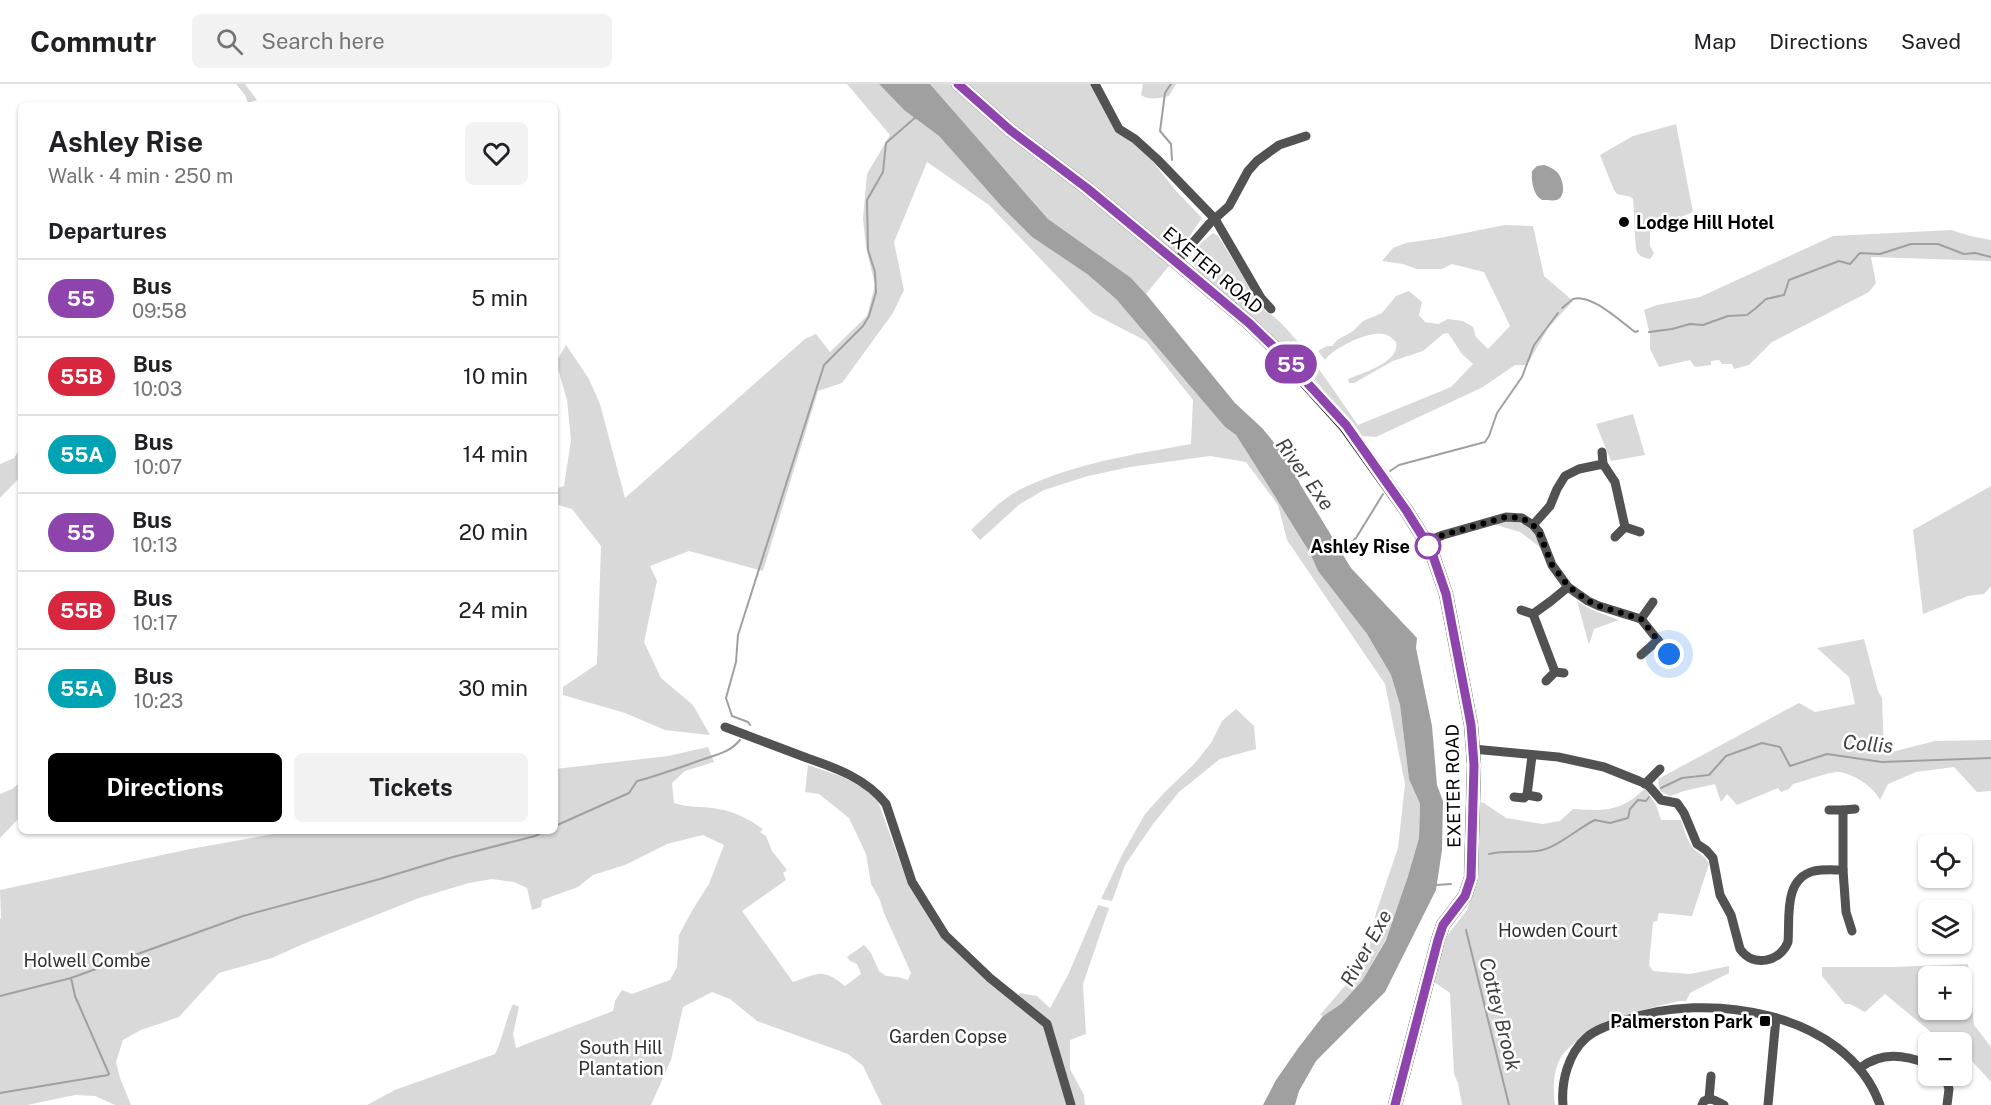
<!DOCTYPE html>
<meta charset="utf-8">
<style>
body{margin:0;font-family:"Public Sans",sans-serif;background:#f2f2f2;color:#202124;height:100vh;display:flex;flex-direction:column;font-size:22px;white-space:nowrap}
*{box-sizing:border-box;margin:0}
p{font-size:20px;color:#757577}
.icon{flex:none;width:33px;height:33px;fill:none;stroke:currentColor;stroke-width:2;stroke-linecap:round;stroke-linejoin:round}
.map{position:relative;flex:1;overflow:hidden}
.drawer{position:absolute;left:18px;top:18px;width:540px;height:732px;display:flex;flex-direction:column;background:#fff;border-radius:9px;box-shadow:0 2px 4px #0004}
.drawer>*{flex:none}
.badge{padding:0 12px;border-radius:20px;font-size:21px;line-height:39px}
.fabs{position:absolute;left:1918px;top:750px;display:grid;gap:12px}
.fabs a{display:grid;place-items:center;width:54px;height:54px;border-radius:9px;background:#fff;box-shadow:0 2px 4px #0004;font-size:30px}
.you{position:absolute;width:30px;height:30px;margin:-15px;border:4px solid #fff;border-radius:50%;background:#1a73e8;box-shadow:0 0 0 9px #1a73e833}
.map>.badge{position:absolute;translate:-50% -50%;box-shadow:0 0 0 3px #fff}
h2{padding:0 30px;font-size:22px;line-height:54px}
.round{display:grid;place-items:center;flex:none;width:63px;height:63px;border-radius:9px;background:#f2f2f2}
.summary{display:flex;align-items:center;justify-content:space-between;height:102px;padding:0 30px}
h1{font-size:28px;font-weight:700;line-height:45px}
.primary-button{display:flex;gap:12px;margin-top:auto;padding:12px 30px}
.primary-button a{flex:1;height:69px;border-radius:9px;background:#000;color:#fff;font-size:24px;font-weight:700;line-height:69px;text-align:center}
.primary-button a+a{background:#f2f2f2;color:#202124}
ul{padding:0;list-style:none}
li{display:flex;align-items:center;gap:18px;height:78px;padding:0 30px;border-top:2px solid #e0e0e0}
li div{flex:1}
li b{display:block;font-size:22px}
li em{font-style:normal}
li .badge{min-width:66px;font-weight:700;text-align:center}
header{display:flex;align-items:center;gap:36px;box-sizing:border-box;height:84px;padding:0 30px;background:#fff;border-bottom:2px solid #e0e0e0}
header strong{font-size:28px}
nav{display:flex;gap:33px;margin-inline-start:auto;font-size:21px}
.search{width:420px;height:54px;background:#f2f2f2;display:flex;align-items:center;gap:15px;box-sizing:border-box;padding:0 21px;border-radius:9px;color:#757577;font-size:22px}
.map>svg:first-child{display:block}
</style>
<header>
<strong>Commutr</strong>
<div class="search"><svg class="icon" aria-label="search" viewBox="0 0 24 24"><circle cx="10" cy="10" r="6"/><path d="M15 15l6 6"/></svg>Search here</div>
<nav><a>Map</a><a>Directions</a><a>Saved</a></nav>
</header>
<div class="map">
<svg width="1991" height="1021" viewBox="0 0 1991 1021">
<rect width="100%" height="100%" fill="#fff"/>
<!-- green -->
<g fill="#d9d9d9" fill-rule="evenodd">
<polygon points="236,0 245,0 257,16 248,19 245,11"/>
<path d="M847 0H879L904 26 939 52 1002 123 1032 153 1087 190 1116 215 1225 343 1236 351 1274 411 1310 469 1318 487 1367 550 1391 591 1400 621 1409 695 1420 720 1419 754 1408 792 1387 853 1362 897 1341 920 1323 932 1320 931 1367 876 1376 829 1398 764 1405 700 1385 600 1287 456 1278 421 1246 378 1210 372 1130 383 1088 392 1044 406 1020 420 980 456 971 446C988 430 1004 412 1025 403 1077 379 1135 370 1191 360L1193 316 1146 257 1092 229 989 121 927 78 894 158 904 206 893 229 842 299 818 307 763 487 689 467 650 482 657 497 644 558 661 594 693 621 710 651 665 646 625 629 563 611V603L597 580 601 462 572 425 555 420V405L564 402 571 356 567 316 556 278 566 261 589 295 600 320 625 414 805 255 816 250 830 268 867 232 875 201 866 163 863 135 867 90 890 51Z"/>
<polygon points="930,0 1095,0 1119,45 1135,55 1176,107 1202,134 1173,177 1146,210 1130,193 1048,135"/>
<path d="M1143 0H1176L1169 12C1159 14 1150 17 1141 11Z"/>
<path d="M1676 40 1693 128 1652 145 1650 148V162L1654 169 1650 175C1645 174 1640 173 1637 168 1635 165 1634 123 1633 115L1631 113 1617 110 1614 106 1600 71 1633 52Z"/>
<path d="M1505 141 1533 142 1544 192 1573 217 1548 244 1527 281H1515L1483 303 1376 353 1362 352C1342 331 1325 307 1306 285 1282 259 1255 237 1228 214 1220 206 1199 192 1195 182 1189 167 1203 157 1213 149L1218 152 1266 228C1289 237 1341 317 1358 341L1451 303 1473 280 1462 270 1448 249 1443 250 1423 267 1393 277 1354 299H1349L1348 295C1362 289 1401 278 1396 258 1393 255 1389 251 1384 250 1370 246 1333 264 1325 276L1318 267 1327 262H1332L1337 256 1353 247 1363 237 1382 229 1396 212 1409 207 1422 218 1419 231 1425 238 1438 240 1448 235 1463 237 1473 243 1476 253 1488 265 1510 242 1484 188 1452 180 1442 185H1417L1403 180 1382 177 1393 164 1406 159 1440 154Z"/>
<polygon points="1951,146 1970,152 1991,156 1991,177 1871,173 1876,199 1869,208 1772,258 1749,281 1734,285 1732,280 1722,280 1719,276 1711,277 1711,281 1695,283 1690,276 1659,283 1650,265 1650,251 1644,226 1657,221 1700,213 1833,152"/>
<polygon points="1633,330 1645,371 1611,377 1596,340"/>
<polygon points="21,363 21,392 0,414 0,380 14,374"/>
<polygon points="1991,402 1991,502 1984,510 1968,512 1923,530 1913,446"/>
<path d="M1507 437C1529 439 1533 444 1541 464L1520 448 1493 440Z"/>
<polygon points="1577,517 1592,526 1619,536 1594,545 1589,561"/>
<path d="M1864 555 1878 607 1882 614 1884 670 1935 657 1991 656V707L1977 708 1954 683 1916 688 1888 700 1880 716C1874 703 1854 690 1839 688 1831 687 1802 698 1793 700L1789 705 1781 708 1778 704 1737 721 1727 710 1721 718 1715 700 1684 707 1670 712 1660 707 1658 695 1799 619 1815 628 1855 620 1849 593 1817 564Z"/>
<polygon points="1236,625 1254,642 1256,665 1220,675 1179,708 1153,740 1125,781 1112,817 1101,815 1122,771 1145,730 1165,708 1195,679 1211,659 1222,637"/>
<path d="M708 663 714 678 685 687 672 699 674 719C689 724 703 722 718 725 734 727 750 736 763 745L760 748 766 752 772 767 787 786 783 789 786 796 742 827 793 898C819 890 821 883 845 902L861 890 857 880 850 877 847 873 864 861 871 869 879 887 886 892 898 893 908 896 911 889 884 829 880 816 871 800 866 770 849 734 819 710 805 708 808 681 843 693 865 705 877 715 908 800 938 849 1012 918 1020 909 1037 912 1050 924 1068 891 1098 821 1109 824 1083 900 1086 950 1070 956V985L1084 1011 1085 1021H882L863 982 848 970 757 937 730 915 712 908 683 923 671 976 651 1021H367L395 1006 495 970C503 954 505 937 513 920L519 923 513 950 516 964 613 927 615 917 622 906 632 910 670 896 677 883 679 851 693 825 709 800 724 761 703 751 667 760 625 781 593 791 578 803 542 816 541 823 532 826 527 804 514 798 492 795 469 799 419 814 303 860 272 874 219 889 179 933 141 946 123 956 116 978 120 994 131 1021H115L95 1012 75 1011 27 1021H0V835L1 834 0 806 190 765 291 747H555V685L668 672Z"/>
<polygon points="21,698 21,732 0,754 0,710 12,705"/>
<path d="M1645 704 1656 721 1661 736H1681C1684 745 1687 758 1694 765 1700 771 1705 771 1709 780L1692 832 1659 829 1657 837 1653 838 1649 881 1653 887 1690 890 1729 882V889L1690 909 1686 917H1680C1644 925 1610 933 1580 955 1573 960 1564 967 1560 975 1553 988 1553 1007 1555 1021H1462L1458 999 1454 990 1450 909 1434 898 1442 858 1467 826 1476 800 1477 717 1484 719 1506 734 1543 740 1560 737 1573 725C1604 727 1622 728 1645 704Z"/>
<path d="M1968 880 1974 941 1991 963V998L1962 966V958H1956L1945 948 1932 949 1885 910 1865 928 1850 920H1845L1822 892V883H1893ZM1929 892H1962V926H1929Z"/>
</g>
<!-- water -->
<g fill="#a0a0a0">
<polygon points="879,0 930,0 1048,135 1130,193 1146,210 1235,319 1262,344 1291,379 1300,400 1351,484 1417,554 1416,564 1432,642 1437,701 1443,717 1442,766 1436,806 1385,908 1316,977 1299,1007 1295,1021 1263,1021 1276,996 1299,963 1323,932 1341,920 1362,897 1386,856 1408,792 1419,754 1420,720 1409,695 1400,621 1391,591 1367,550 1318,487 1310,469 1274,411 1236,351 1225,343 1116,215 1087,190 1032,153 1002,123 939,52 904,26"/>
<path d="M1544 81C1548 82 1554 85 1557 88 1563 94 1567 112 1557 116 1553 117 1546 116 1542 116 1533 111 1531 96 1532 87L1537 82Z"/>
</g>
<g fill="none" stroke-linecap="round" stroke-linejoin="round">
<!-- stream -->
<g stroke="#a0a0a0" stroke-width="2">
<polyline points="1171,0 1165,9 1160,47 1171,60 1172,76"/>
<path d="M1562 224C1565 222 1570 217 1573 215 1591 209 1621 238 1635 248L1638 247"/>
<polyline points="1649,248 1672,245 1690,240 1703,241 1728,232 1747,231 1756,224 1766,215 1784,211 1789,196 1839,177 1850,180 1860,169 1880,170 1911,160 1938,160 1964,170 1975,169 1991,173"/>
<polyline points="1390,387 1399,381 1485,358 1489,352 1497,329 1522,293 1534,261 1558,229"/>
<polyline points="1338,469 1356,454 1383,410"/>
<polyline points="750,641 748,638 732,632 726,614 736,578 738,551 824,281 863,242 869,232 876,208 875,188 868,166 867,116 883,88 886,59 917,32"/>
<polyline points="1661,704 1682,694 1709,691 1726,672 1762,659 1780,663 1790,682 1827,670 1882,678 1991,674"/>
<path d="M555 742 629 709 637 697C660 691 681 683 704 675 719 670 730 668 740 656"/>
<path d="M1489 770C1505 766 1521 769 1537 767 1556 765 1578 744 1595 736L1610 739 1628 734 1630 725 1638 716 1646 717 1649 713"/>
<polyline points="1436,801 1451,800"/>
<polyline points="1466,846 1509,1021"/>
<polyline points="0,912 71,894 243,832 380,795 453,773 535,752 545,747"/>
<polyline points="0,1009 108,991 109,990 75,912 71,894"/>
</g>
<!-- primary casing -->
<g stroke="#dbdbdb" stroke-width="15">
<polyline id="primary" points="958,0 1010,46 1088,105 1176,178 1249,239 1277,266 1345,341 1406,426 1426,458 1433,472 1446,510 1471,641 1474,681 1471,794 1465,812 1443,841 1438,856 1395,1021"/>
</g>
<!-- minor -->
<g stroke="#525252" stroke-width="9">
<polyline points="1095,0 1119,45 1135,55 1157,75 1215,135 1261,214 1271,225"/>
<polyline points="1176,178 1210,139 1229,122 1248,87 1257,77 1279,61 1306,52"/>
<polyline points="1603,380 1615,398 1625,443 1640,448"/>
<polyline points="1533,441 1550,422 1557,405 1565,392 1579,385 1603,380 1602,368"/>
<polyline points="1615,453 1625,443"/>
<polyline points="1426,458 1443,451 1506,433 1522,434 1533,441 1539,448 1552,481 1568,503 1588,517 1599,522 1641,535 1669,570"/>
<polyline points="1521,526 1533,530"/>
<polyline points="1641,535 1653,518"/>
<polyline points="1641,571 1658,556"/>
<polyline points="1555,588 1533,530 1551,517 1568,503"/>
<polyline points="1546,597 1555,588 1564,589"/>
<path d="M725 643C752 653 780 664 807 674 836 684 867 695 886 720L912 798 945 851 990 894 1047 940 1071 1021"/>
<path d="M1473 665 1558 673 1604 683 1639 697 1648 701 1661 716 1677 719 1684 729 1697 760 1706 766 1713 774 1720 811 1731 831 1740 865C1753 884 1780 878 1788 858 1790 834 1783 795 1814 787 1824 785 1834 786 1843 786L1846 828 1852 847"/>
<polyline points="1645,700 1660,685"/>
<polyline points="1527,711 1532,672"/>
<polyline points="1514,713 1524,714 1527,711 1538,713"/>
<polyline points="1829,726 1843,726 1843,786"/>
<polyline points="1843,726 1855,725"/>
<path d="M1860 984C1882 967 1904 971 1929 980"/>
<polyline points="1945,992 1949,1005 1947,1021"/>
<polyline points="1709,1015 1711,992"/>
<path d="M1563 1021C1561 998 1568 970 1586 954 1596 945 1610 941 1623 937 1705 906 1847 927 1880 1021"/>
<path d="M1702 1021 1704 1017C1712 1013 1716 1017 1724 1021"/>
<polyline points="1768,1021 1776,934"/>
</g>
<!-- primary -->
<use href="#primary" stroke="#000" stroke-width="14"/>
</g>
<g fill="none" stroke-linecap="round" stroke-linejoin="round">
<!-- line casing -->
<g stroke="#fff" stroke-width="14">
<polyline id="line" points="958,0 1010,46 1088,105 1176,178 1249,239 1277,266 1346,341 1406,426 1426,458 1433,472 1446,510 1471,641 1474,681 1471,794 1465,812 1443,841 1438,856 1395,1021"/>
</g>
<!-- line -->
<use href="#line" stroke="#8e44ad" stroke-width="9"/>
<!-- walk -->
<polyline stroke="#000" stroke-width="6" stroke-dasharray="0 10.8" points="1428,462 1426,458 1443,451 1506,433 1522,434 1533,441 1539,448 1552,481 1568,502 1588,517 1599,522 1641,535 1669,570"/>
</g>
<!-- markers -->
<g fill="#000" stroke="#fff" stroke-width="2">
<circle cx="1624" cy="138" r="6"/>
<rect x="1759" y="931" width="12" height="12" rx="3"/>
</g>
<circle fill="#fff" stroke="#8e44ad" stroke-width="3" cx="1428" cy="462" r="12"/>
<g text-anchor="middle" dominant-baseline="central" stroke-width="5" stroke-linejoin="round" paint-order="stroke">
<!-- poi labels -->
<g font-size="18" font-weight="bold" fill="#000" stroke="#fff" text-anchor="start">
<text x="1636" y="138">Lodge Hill Hotel</text>
<text x="1753" y="937" text-anchor="end">Palmerston Park</text>
</g>
<!-- street labels -->
<g font-size="18" fill="#000" stroke="#fff">
<text transform="translate(1213 186) rotate(40)">EXETER ROAD</text>
<text transform="translate(1453 702) rotate(-91)">EXETER ROAD</text>
</g>
<!-- stop labels -->
<g font-size="18" font-weight="bold" fill="#000" stroke="#fff" text-anchor="end">
<text x="1410" y="462">Ashley Rise</text>
</g>
<!-- park labels -->
<g font-size="18" fill="#303030" stroke="#fff">
<text x="1558" y="846">Howden Court</text>
<text x="87" y="876">Holwell Combe</text>
<text x="948" y="952">Garden Copse</text>
<text x="621" y="963">South Hill<tspan x="621" dy="21">Plantation</tspan></text>
</g>
<!-- water labels -->
<g font-size="20" font-style="italic" fill="#414141" stroke="#fff">
<text transform="translate(1305 390) rotate(54)">River Exe</text>
<text transform="translate(1868 660) rotate(5)">Collis</text>
<text transform="translate(1366 864) rotate(-61)">River Exe</text>
<text transform="translate(1500 930) rotate(76)">Cottey Brook</text>
</g>
</g>
</svg>
<div class="fabs">
<a><svg class="icon" aria-label="locate" viewBox="0 0 24 24"><circle cx="12" cy="12" r="6"/><path d="M12 2v4M12 18v4M2 12h4M18 12h4"/></svg></a>
<a><svg class="icon" aria-label="layers" viewBox="0 0 24 24"><path d="M12 4l9 5-9 5-9-5zM3 14l9 5 9-5"/></svg></a>
<a>+</a>
<a>−</a>
</div>
<div class="you" style="left:1669px;top:570px"></div>
<b class="badge" style="left:1291px;top:280px;background:#8e44ad;color:#fff">55</b>
<section class="drawer">
<div class="summary"><div><h1>Ashley Rise</h1><p>Walk · 4 min · 250 m</p></div><a class="round"><svg class="icon" aria-label="heart" viewBox="0 0 24 24"><path d="M12 20l-8-8c-3-5 5-10 8-4 3-6 11-1 8 4z"/></svg></a></div>
<h2>Departures</h2>
<ul>
<li><span class="badge" style="background:#8e44ad;color:#fff">55</span><div><b>Bus</b><p>09:58</p></div><em>5 min</em></li>
<li><span class="badge" style="background:#d7263d;color:#fff">55B</span><div><b>Bus</b><p>10:03</p></div><em>10 min</em></li>
<li><span class="badge" style="background:#00a3b4;color:#fff">55A</span><div><b>Bus</b><p>10:07</p></div><em>14 min</em></li>
<li><span class="badge" style="background:#8e44ad;color:#fff">55</span><div><b>Bus</b><p>10:13</p></div><em>20 min</em></li>
<li><span class="badge" style="background:#d7263d;color:#fff">55B</span><div><b>Bus</b><p>10:17</p></div><em>24 min</em></li>
<li><span class="badge" style="background:#00a3b4;color:#fff">55A</span><div><b>Bus</b><p>10:23</p></div><em>30 min</em></li>
</ul>
<div class="primary-button"><a>Directions</a><a>Tickets</a></div>
</section>
</div>
